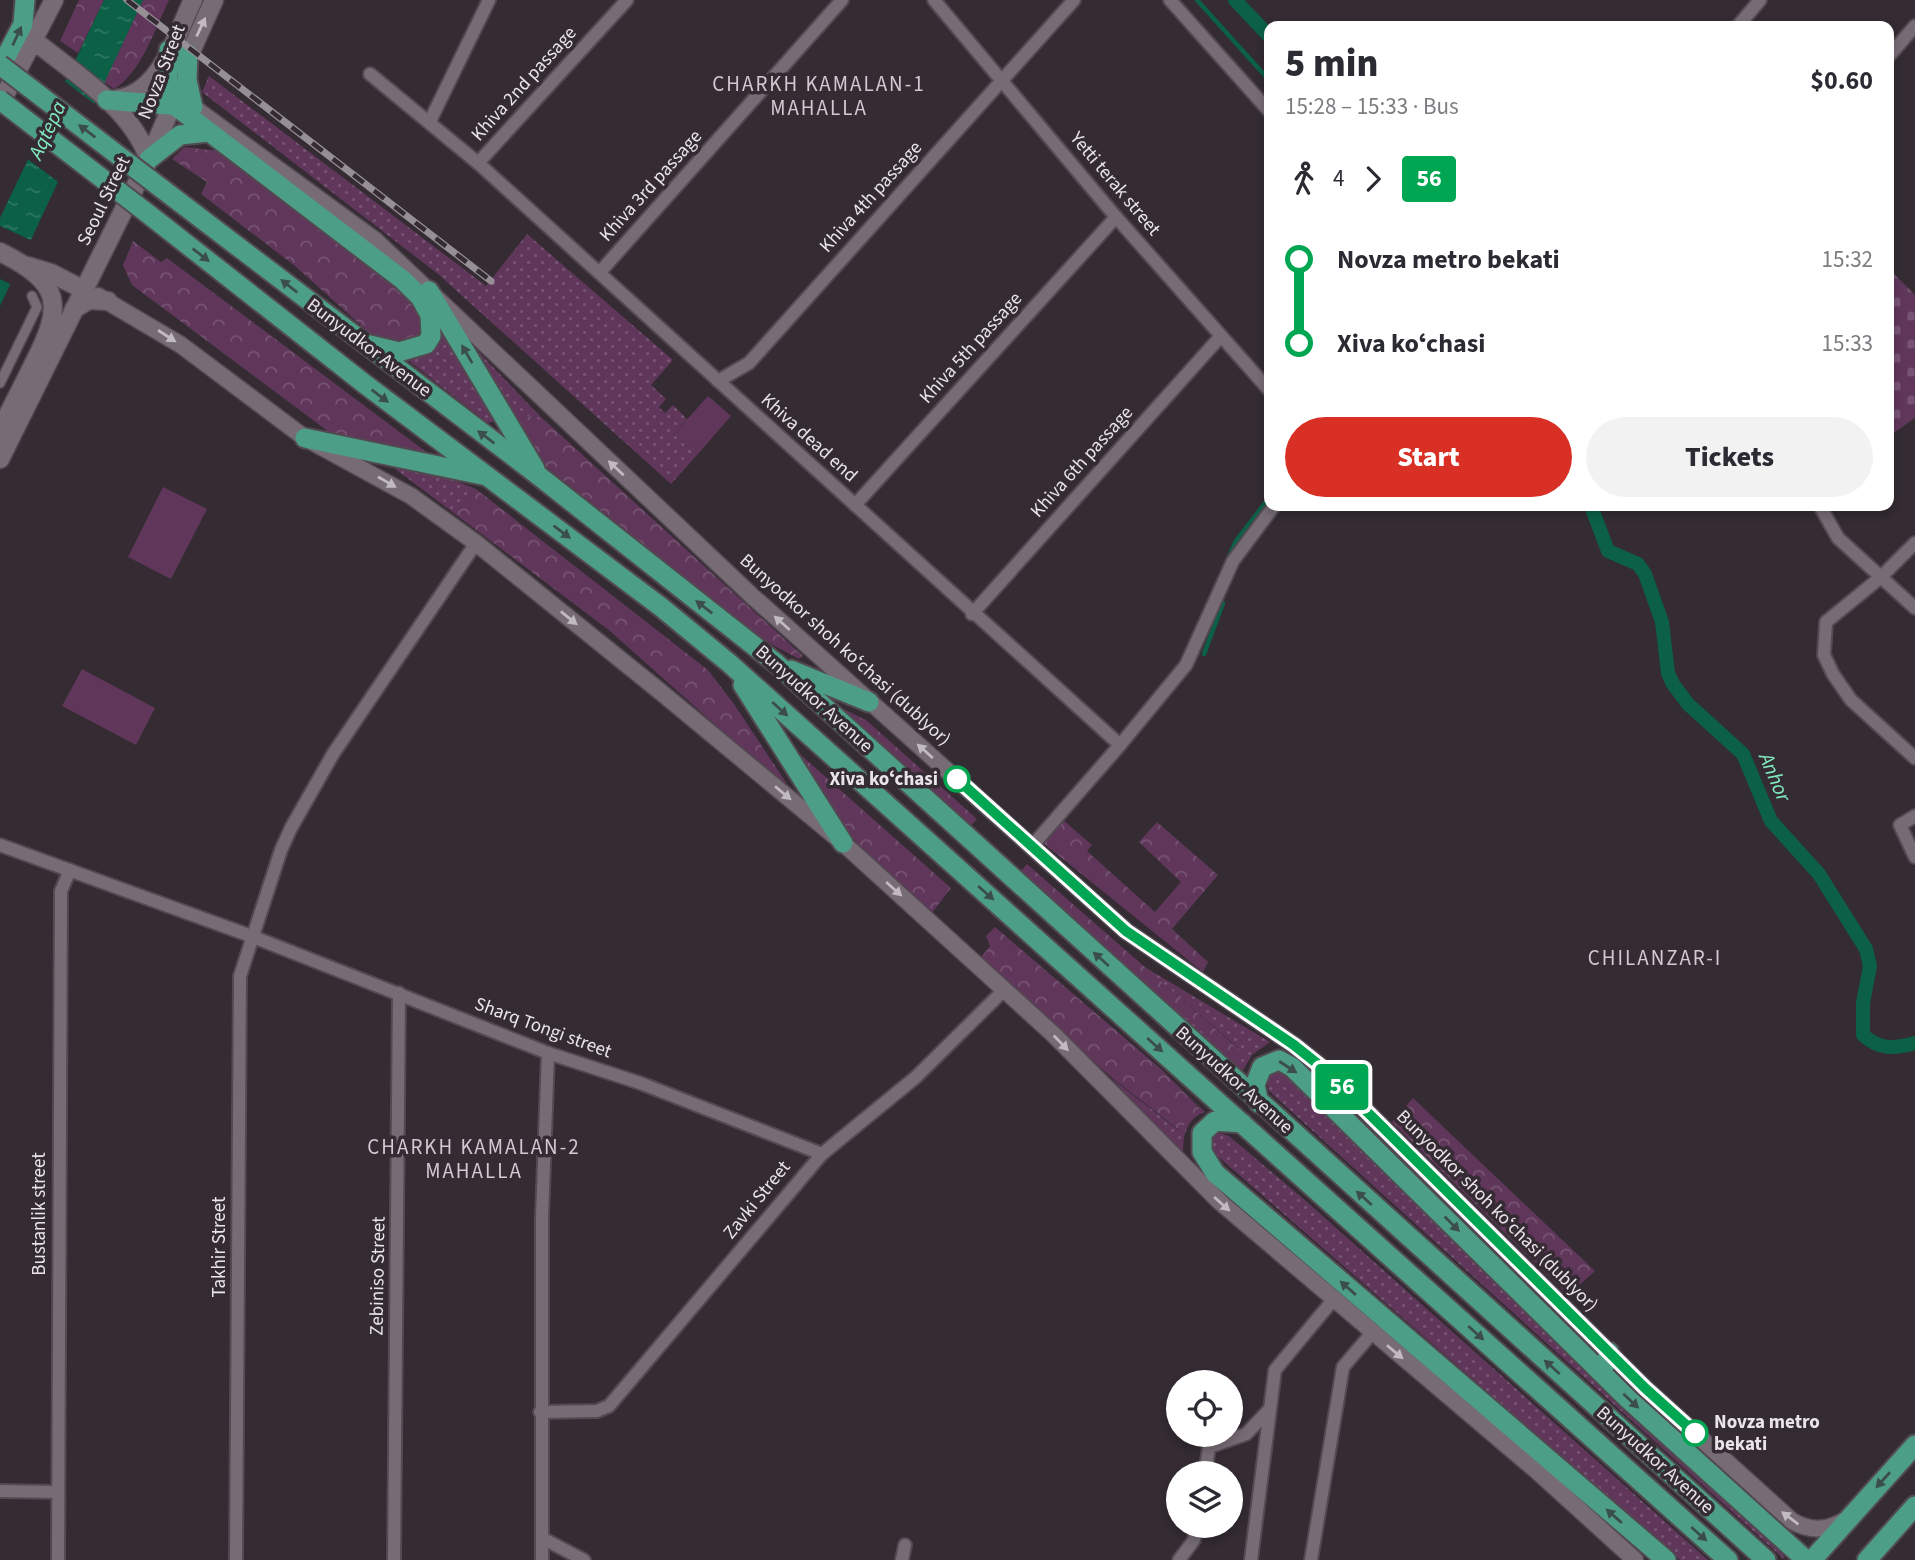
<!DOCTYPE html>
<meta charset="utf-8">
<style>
body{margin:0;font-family:"Source Sans 3",sans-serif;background:#f2f2f3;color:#2b2b33;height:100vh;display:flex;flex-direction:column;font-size:26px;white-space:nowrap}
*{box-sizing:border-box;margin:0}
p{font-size:23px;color:#7c7c81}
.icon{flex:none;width:38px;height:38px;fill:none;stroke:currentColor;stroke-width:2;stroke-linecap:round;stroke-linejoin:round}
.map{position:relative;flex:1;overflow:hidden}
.panel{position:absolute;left:1264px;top:21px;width:630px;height:490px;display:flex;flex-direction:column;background:#fff;border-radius:14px;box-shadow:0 4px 10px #0003}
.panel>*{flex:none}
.badge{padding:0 14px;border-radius:5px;font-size:24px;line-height:46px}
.buttons{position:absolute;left:1166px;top:1370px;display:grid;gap:14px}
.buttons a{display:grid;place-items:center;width:77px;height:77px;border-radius:50%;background:#fff;box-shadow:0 4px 10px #0003;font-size:35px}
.map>.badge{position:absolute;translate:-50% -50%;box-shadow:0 0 0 4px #fff}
.legs{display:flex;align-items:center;gap:10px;height:77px;padding:0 21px;font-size:23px}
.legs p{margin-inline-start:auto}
.summary{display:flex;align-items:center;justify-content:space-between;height:119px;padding:0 21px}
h1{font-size:38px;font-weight:800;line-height:52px}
.action{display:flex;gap:14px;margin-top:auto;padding:14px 21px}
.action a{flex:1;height:80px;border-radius:42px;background:#d93025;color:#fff;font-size:28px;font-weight:800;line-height:80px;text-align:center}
.action a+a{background:#f2f2f3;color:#2b2b33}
ul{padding:0 21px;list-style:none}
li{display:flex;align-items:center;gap:24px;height:84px;font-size:26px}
li i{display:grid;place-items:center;width:10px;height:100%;margin:0 9px;background:currentColor}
li i::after{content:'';width:18px;height:18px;margin:-9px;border:5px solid;border-radius:50%;background:#fff}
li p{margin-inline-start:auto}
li:first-child i{background:linear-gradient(#0000 50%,currentColor 0)}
li:last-child i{background:linear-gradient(currentColor 50%,#0000 0)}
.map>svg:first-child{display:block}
</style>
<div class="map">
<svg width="1915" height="1560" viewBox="0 0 1915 1560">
<defs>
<pattern id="grass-dots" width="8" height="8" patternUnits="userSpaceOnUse" patternTransform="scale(1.75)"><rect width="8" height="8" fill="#60375b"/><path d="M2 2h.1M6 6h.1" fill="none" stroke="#775473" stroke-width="1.8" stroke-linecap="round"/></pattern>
<pattern id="forest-crowns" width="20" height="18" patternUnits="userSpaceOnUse" patternTransform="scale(1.75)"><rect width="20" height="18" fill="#60375b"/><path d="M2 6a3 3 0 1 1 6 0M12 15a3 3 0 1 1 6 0" fill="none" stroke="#775473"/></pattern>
<pattern id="cemetery-stones" width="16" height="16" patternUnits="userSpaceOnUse" patternTransform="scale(1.75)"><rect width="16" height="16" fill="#60375b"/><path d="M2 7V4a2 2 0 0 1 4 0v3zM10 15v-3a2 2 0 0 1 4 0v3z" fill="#775473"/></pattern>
<pattern id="water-ripples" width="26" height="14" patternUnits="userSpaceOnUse" patternTransform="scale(1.75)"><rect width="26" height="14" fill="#0b6046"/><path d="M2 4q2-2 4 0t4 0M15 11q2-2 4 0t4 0" fill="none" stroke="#2f7761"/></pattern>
</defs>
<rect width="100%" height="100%" fill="#342b33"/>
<!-- grass -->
<g fill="url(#grass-dots)">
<polygon points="209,76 486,286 527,234 673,360 651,385 666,399 659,407 665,413 673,405 687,419 674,434 697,455 671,484 438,274 202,92"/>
<polygon points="441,329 496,421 488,423 409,361 430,351"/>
<polygon points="466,339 541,417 525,416 538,461"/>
<polygon points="390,465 438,474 476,489 455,514"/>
<polygon points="1143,966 1270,1042 1252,1055 1242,1072 1138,980 1241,1050"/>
<path d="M1161 1069 1205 1112C1185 1119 1183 1137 1183 1156L1111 1078 1178 1130 1199 1107Z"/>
<polygon points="1281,1070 1629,1413 1782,1552 1785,1560 1269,1091 1267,1082 1270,1074"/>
<polygon points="1220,1133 1229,1136 1306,1201 1708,1560 1680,1560 1214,1153 1211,1138"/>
</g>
<!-- forest -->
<g fill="url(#forest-crowns)">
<polygon points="79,0 104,0 78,53 60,41"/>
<path d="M143 0H169C155 28 142 72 114 89L104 82Z"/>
<polygon points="184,147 219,151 406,289 421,310 419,334 400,343 375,338 295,266 201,194 207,182 172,159"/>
<polygon points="133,241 161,262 167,258 429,454 329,432 132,285 123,265"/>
<polygon points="525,416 541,417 803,656 799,659 758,637 539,461 519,418"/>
<polygon points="476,489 708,670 734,704 795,796 610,631 455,514"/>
<polygon points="837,706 866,720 977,819 970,827"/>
<polygon points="785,741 951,888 931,914 867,858"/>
<polygon points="1063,820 1092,845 1087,851 1155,912 1181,882 1139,842 1157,822 1218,875 1172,929 1208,962 1203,972 1043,843"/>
<polygon points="1027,864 1241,1051 1236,1057 1138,980 1020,872"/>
<polygon points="995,927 1161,1069 1199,1108 1179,1130 1111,1077 979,960 990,946 986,936"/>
<polygon points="1413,1098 1595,1271 1568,1295 1392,1122"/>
</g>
<!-- cemetery -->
<polygon fill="url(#cemetery-stones)" points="1888,268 1915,295 1915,418 1888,437"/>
<!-- pitch -->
<g fill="#60375b">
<polygon points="708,396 731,416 697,455 674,434"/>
<polygon points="163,487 207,509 171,579 128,557"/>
<polygon points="82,669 155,708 136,745 62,706"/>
</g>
<!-- water -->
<polygon fill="url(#water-ripples)" points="104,0 143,0 0,306 0,218"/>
<!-- pier -->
<g fill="#342b33">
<polygon points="62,79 97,106 61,184 25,157"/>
<polygon points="0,226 35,242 14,286 0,279"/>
</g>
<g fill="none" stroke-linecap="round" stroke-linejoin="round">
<!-- stream -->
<g stroke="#0b6046" stroke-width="4.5">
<polyline points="1197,0 1269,80"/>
<polyline points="1213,593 1236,541 1269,498"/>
<polyline points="1204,654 1223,603 1219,599"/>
</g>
<!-- canal -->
<g stroke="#0b6046" stroke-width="14">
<polyline points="1235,0 1269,36"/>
<path d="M1591 506 1608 551 1638 564 1645 574 1662 622 1668 673 1673 684 1688 704 1743 754 1771 821 1819 874 1866 949 1870 966 1863 1003V1035C1880 1050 1894 1049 1915 1043"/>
</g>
<!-- pedestrian casing -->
<g stroke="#524951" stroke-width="12">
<polyline id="pedestrian" points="0,383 37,307 32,296"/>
</g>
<!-- minor casing -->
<g stroke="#524951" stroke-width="16">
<g id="minor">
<polyline points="934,0 1116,217 1269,390"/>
<polyline points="1170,0 1269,111"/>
<polyline points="1738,26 1760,0"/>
<polyline points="1888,57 1915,26"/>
<polyline points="370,74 478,163 1120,745 1032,846"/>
<polyline points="430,121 489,0"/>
<polyline points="478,163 627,0"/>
<polyline points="600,272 842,0"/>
<polyline points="718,381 749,363 1074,0"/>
<polyline points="855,505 1116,217"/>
<polyline points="1820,506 1838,538 1915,608"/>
<polyline points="1915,543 1881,577 1826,622 1824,655 1833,674 1851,700 1915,758"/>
<polyline points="972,614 1221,336"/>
<polyline points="1120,745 1186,665 1233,561 1274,506"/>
<polyline points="1915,816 1900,825 1915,857"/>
<polyline points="0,845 251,936 548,1053 640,1083 822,1154"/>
<polyline points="540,1412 597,1411 609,1406 822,1154 916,1077 1004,990"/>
<polyline points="1205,1474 1209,1447 1246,1434 1269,1410"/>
<polyline points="0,1491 57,1492"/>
<polyline points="542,1538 584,1560"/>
<polyline points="58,1560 61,891 70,870"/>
<polyline points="236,1560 240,976 281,850 291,828 333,754 476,543"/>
<polyline points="394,1560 399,993"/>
<polyline points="542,1560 542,1217 548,1053"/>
<polyline points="902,1560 905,1545"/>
<polyline points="1179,1560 1194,1540 1196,1526"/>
<polyline points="1251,1560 1275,1370 1333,1300"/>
<polyline points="1311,1560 1343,1367 1372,1333"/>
</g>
</g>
<!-- tertiary casing -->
<g stroke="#524951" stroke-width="19">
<g id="tertiary">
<path d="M193 107 375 240 751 595 1126 931 1294 1045 1324 1069 1645 1388 1792 1521C1811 1532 1828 1531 1847 1519"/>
<polyline points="98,296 181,345 305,438 411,496 476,543 662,693 843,843 954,944 1054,1035 1220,1202 1537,1471 1635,1560"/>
</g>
</g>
<!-- secondary casing -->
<g stroke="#524951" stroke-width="21">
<g id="secondary">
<path d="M29 46H41C81 78 131 109 149 159"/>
<polyline points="184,67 214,0"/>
<path d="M117 99C161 93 176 35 193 0"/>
<polyline points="0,104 54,0"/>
<path d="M0 252C62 283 64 304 34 363 23 386 11 408 0 431"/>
<polyline points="28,266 51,273 84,290"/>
<polyline points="74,309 89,300 108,301"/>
<polyline points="0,459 149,159 177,94"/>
</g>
</g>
<!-- primary casing -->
<g stroke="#524951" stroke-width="23">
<g id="primary">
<polyline points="169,50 168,79 174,105 403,280 420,297 430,315 431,336 426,344 399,352 370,345"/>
<polyline points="0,68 23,24 25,0"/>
<polyline points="107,100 193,107 187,80 188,54"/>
<polyline points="149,159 180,135 209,132"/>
<polyline points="161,188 539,476 777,664 1766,1560"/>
<polyline points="147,213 366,385 661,607 729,663 1728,1560"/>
<polyline points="429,291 535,469"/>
<polyline points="305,438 482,475"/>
<polyline points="791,670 869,702"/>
<polyline points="743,685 843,843"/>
<polyline points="1259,1103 1255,1085 1262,1067 1279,1060 1292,1067 1628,1399 1806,1560"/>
<polyline points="1242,1123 1215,1121 1202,1133 1202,1152 1215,1173 1666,1560"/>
<polyline points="1596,1367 1606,1363 1609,1352"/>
<polyline points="1812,1560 1915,1445"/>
<polyline points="1867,1560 1915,1506"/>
</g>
</g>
<!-- pedestrian -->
<use href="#pedestrian" stroke="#776c76" stroke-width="9"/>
<!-- minor -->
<use href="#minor" stroke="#776c76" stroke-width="12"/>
<!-- tertiary -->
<use href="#tertiary" stroke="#776c76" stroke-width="16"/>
<!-- secondary -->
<use href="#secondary" stroke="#776c76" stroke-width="18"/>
<!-- primary -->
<use href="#primary" stroke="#4c9f86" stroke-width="19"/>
<!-- rail casing -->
<g stroke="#968f95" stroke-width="7">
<polyline id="rail" points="127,0 491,281"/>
</g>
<!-- rail -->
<use href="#rail" stroke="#342b33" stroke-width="4.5" stroke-dasharray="13" stroke-linecap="butt"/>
<!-- primary-bridge casing -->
<g stroke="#524951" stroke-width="23" stroke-linecap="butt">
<g id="primary-bridge">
<polyline points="0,65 161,188"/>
<polyline points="0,100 147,213"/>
</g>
</g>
<!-- primary-bridge -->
<use href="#primary-bridge" stroke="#4c9f86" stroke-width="19"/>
</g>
<!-- one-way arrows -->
<defs><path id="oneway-solid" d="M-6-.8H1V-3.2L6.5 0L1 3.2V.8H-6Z" transform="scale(1.75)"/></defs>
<g fill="#c2bac1">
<use href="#oneway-solid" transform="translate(201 27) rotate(-65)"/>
<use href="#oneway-solid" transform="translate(167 336) rotate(33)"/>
<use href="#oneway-solid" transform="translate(616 468) rotate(-137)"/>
<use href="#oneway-solid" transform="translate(387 482) rotate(30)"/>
<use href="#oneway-solid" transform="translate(569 618) rotate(39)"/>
<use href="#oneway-solid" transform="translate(782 623) rotate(-138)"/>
<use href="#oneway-solid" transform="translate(925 751) rotate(-138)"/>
<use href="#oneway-solid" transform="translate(783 793) rotate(40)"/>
<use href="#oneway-solid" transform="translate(894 889) rotate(42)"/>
<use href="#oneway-solid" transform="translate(1061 1043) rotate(46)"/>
<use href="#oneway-solid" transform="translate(1222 1204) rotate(42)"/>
<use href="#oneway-solid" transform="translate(1395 1352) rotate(40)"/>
<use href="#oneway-solid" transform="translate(1790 1518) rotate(-143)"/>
</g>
<g fill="#3b4e4c">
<use href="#oneway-solid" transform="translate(17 36) rotate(-65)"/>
<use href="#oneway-solid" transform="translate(87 131) rotate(-143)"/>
<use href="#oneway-solid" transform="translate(201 255) rotate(38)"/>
<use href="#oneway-solid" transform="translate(289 286) rotate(-142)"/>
<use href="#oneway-solid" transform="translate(467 354) rotate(-120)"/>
<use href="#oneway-solid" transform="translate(380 396) rotate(37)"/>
<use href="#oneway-solid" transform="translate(486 437) rotate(-143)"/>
<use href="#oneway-solid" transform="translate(562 532) rotate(37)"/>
<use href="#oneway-solid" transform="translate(704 607) rotate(-142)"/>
<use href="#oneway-solid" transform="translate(780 709) rotate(42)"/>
<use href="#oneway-solid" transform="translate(986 893) rotate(42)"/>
<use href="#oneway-solid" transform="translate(1101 959) rotate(-138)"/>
<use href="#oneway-solid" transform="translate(1155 1045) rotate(42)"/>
<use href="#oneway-solid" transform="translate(1288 1067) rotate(33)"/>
<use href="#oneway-solid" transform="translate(1364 1198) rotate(-138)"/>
<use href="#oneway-solid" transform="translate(1452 1224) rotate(45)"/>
<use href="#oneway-solid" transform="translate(1348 1288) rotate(-139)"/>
<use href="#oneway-solid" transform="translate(1476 1333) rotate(42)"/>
<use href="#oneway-solid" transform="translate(1552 1367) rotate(-138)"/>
<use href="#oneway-solid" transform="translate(1631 1401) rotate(43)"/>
<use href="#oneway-solid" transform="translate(1883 1480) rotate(132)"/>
<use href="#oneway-solid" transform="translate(1614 1516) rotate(-139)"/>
<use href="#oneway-solid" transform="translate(1699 1534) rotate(42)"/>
</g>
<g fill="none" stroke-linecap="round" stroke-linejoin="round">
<!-- line-1 casing -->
<g stroke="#fff" stroke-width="16">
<polyline id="line-1" points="957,779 1126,931 1294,1045 1324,1069 1645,1388 1695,1433"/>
</g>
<!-- line-1 -->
<use href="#line-1" stroke="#00a651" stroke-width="10"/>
</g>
<!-- markers -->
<g fill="#fff" stroke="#00a651" stroke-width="3.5">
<circle cx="957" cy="779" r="12"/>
<circle cx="1695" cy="1433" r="12"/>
</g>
<g text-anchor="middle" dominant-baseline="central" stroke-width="7" stroke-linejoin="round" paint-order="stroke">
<!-- street labels -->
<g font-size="19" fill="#eae4e9" stroke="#342b33">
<text transform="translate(162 72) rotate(-69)">Novza Street</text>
<text transform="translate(524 84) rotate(-48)">Khiva 2nd passage</text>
<text transform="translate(1115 184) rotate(50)">Yetti terak street</text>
<text transform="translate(651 186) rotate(-48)">Khiva 3rd passage</text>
<text transform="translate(871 197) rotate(-48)">Khiva 4th passage</text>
<text transform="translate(104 201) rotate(-64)">Seoul Street</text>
<text transform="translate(369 348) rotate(37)">Bunyudkor Avenue</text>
<text transform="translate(971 348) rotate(-48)">Khiva 5th passage</text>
<text transform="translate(809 438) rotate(42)">Khiva dead end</text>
<text transform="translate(1082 462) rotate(-48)">Khiva 6th passage</text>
<text transform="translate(845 650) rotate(42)">Bunyodkor shoh koʻchasi (dublyor)</text>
<text transform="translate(814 699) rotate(42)">Bunyudkor Avenue</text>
<text transform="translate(543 1028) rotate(20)">Sharq Tongi street</text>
<text transform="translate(1234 1080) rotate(42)">Bunyudkor Avenue</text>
<text transform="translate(757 1200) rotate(-51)">Zavki Street</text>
<text transform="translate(1497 1211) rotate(45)">Bunyodkor shoh koʻchasi (dublyor)</text>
<text transform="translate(39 1214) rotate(-90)">Bustanlik street</text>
<text transform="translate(219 1247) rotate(-90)">Takhir Street</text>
<text transform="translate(378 1276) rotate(-89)">Zebiniso Street</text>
<text transform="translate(1655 1460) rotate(42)">Bunyudkor Avenue</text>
</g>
<!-- stop labels -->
<g font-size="19" font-weight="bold" fill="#eae4e9" stroke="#342b33" text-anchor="end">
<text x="938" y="779">Xiva koʻchasi</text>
<text x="1714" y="1422" text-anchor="start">Novza metro<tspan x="1714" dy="22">bekati</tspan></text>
</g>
<!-- neighbourhood labels -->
<g font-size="21" letter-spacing="2" fill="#d4c8d2" stroke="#342b33">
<text x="819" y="84">CHARKH KAMALAN-1<tspan x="819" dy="24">MAHALLA</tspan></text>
<text x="1655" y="958">CHILANZAR-I</text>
<text x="474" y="1147">CHARKH KAMALAN-2<tspan x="474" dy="24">MAHALLA</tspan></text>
</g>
<!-- water labels -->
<g font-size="21" font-style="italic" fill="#82ecc1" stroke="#342b33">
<text transform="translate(47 130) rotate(-65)">Aqtepa</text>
<text transform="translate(1775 777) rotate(67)">Anhor</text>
</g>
</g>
</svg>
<div class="buttons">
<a><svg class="icon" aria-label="locate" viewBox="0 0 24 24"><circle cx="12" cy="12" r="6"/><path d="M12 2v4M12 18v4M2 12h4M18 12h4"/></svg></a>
<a><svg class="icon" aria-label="layers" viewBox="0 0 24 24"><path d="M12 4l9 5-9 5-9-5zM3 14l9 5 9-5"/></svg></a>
</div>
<b class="badge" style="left:1342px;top:1087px;background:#00a651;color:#fff">56</b>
<section class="panel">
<div class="summary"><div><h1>5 min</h1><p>15:28 – 15:33 · Bus</p></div><b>$0.60</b></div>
<div class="legs"><svg class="icon" aria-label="walk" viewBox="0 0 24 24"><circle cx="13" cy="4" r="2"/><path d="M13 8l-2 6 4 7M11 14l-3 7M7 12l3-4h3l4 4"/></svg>4<svg class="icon" aria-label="forward" viewBox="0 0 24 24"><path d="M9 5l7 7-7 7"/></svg><b class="badge" style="background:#00a651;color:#fff">56</b></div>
<ul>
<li><i style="color:#00a651"></i><b>Novza metro bekati</b><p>15:32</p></li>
<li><i style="color:#00a651"></i><b>Xiva koʻchasi</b><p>15:33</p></li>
</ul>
<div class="action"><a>Start</a><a>Tickets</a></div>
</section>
</div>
